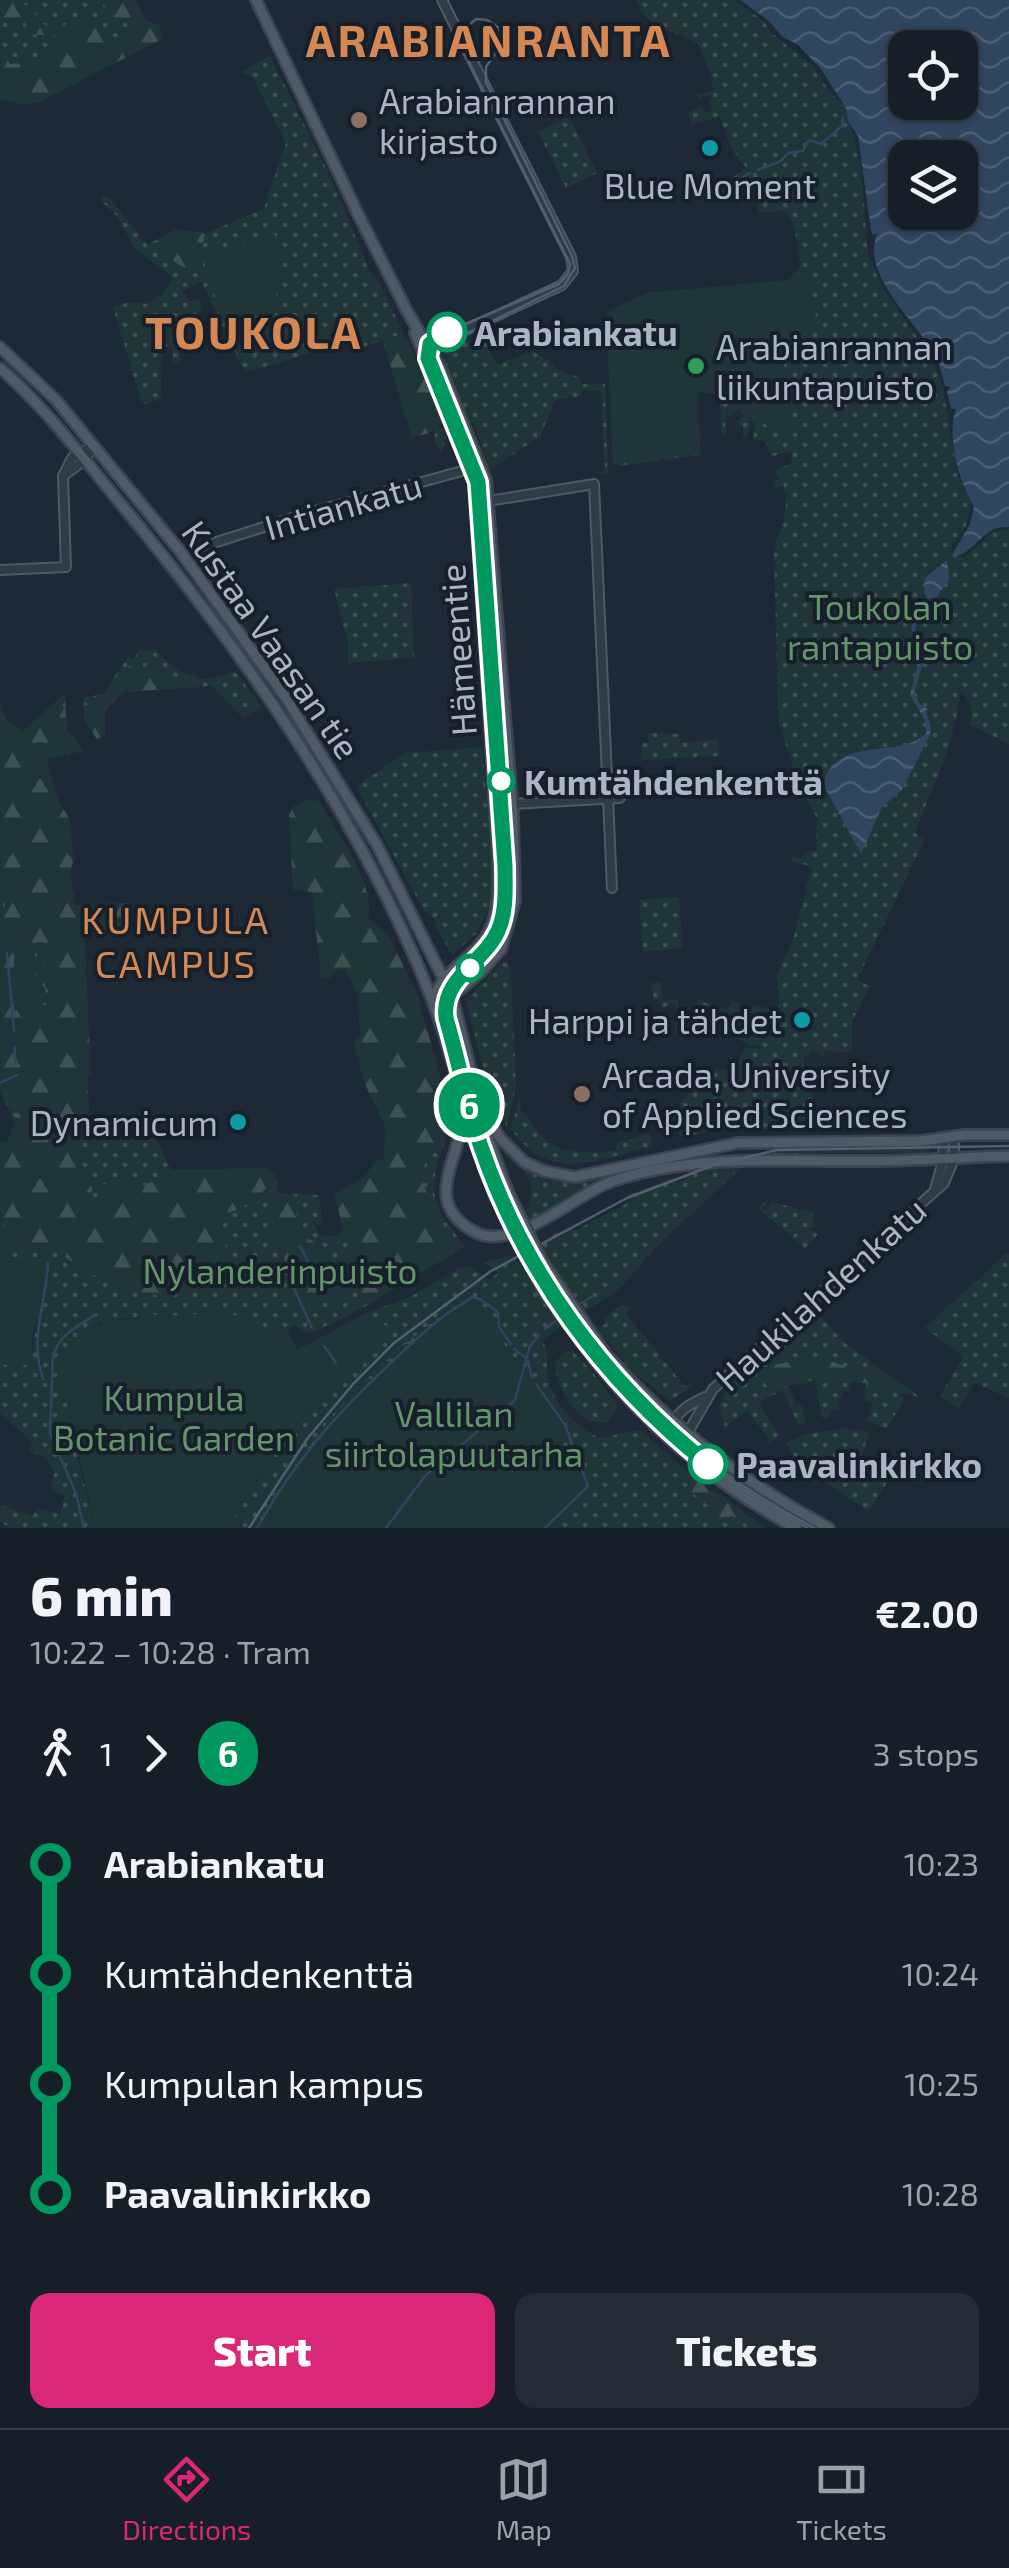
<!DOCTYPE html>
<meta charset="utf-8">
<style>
body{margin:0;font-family:"Exo 2",sans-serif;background:#232c34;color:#f1f3f6;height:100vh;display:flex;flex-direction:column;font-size:38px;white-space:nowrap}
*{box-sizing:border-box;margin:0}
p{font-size:32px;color:#9ea2a8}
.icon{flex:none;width:55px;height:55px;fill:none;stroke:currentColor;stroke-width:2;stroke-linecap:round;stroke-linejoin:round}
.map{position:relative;height:1528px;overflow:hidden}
.panel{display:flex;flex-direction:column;background:#161f28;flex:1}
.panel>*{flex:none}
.badge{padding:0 20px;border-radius:32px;font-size:35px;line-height:65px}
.fabs{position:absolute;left:888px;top:30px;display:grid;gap:20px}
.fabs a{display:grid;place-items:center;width:90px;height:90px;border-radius:20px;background:#161f28;box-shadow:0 2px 8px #0004,0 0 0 2px #353d45;font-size:50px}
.map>.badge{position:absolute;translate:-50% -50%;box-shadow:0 0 0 5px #fff}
.legs{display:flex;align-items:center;gap:15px;height:110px;padding:0 30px;font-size:32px}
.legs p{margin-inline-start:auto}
.overview{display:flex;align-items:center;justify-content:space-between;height:170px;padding:0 30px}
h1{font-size:55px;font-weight:800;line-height:75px}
.button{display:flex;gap:20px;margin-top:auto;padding:20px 30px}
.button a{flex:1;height:115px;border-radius:20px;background:#db2777;color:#fff;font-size:40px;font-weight:800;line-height:115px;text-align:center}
.button a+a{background:#232c34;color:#f1f3f6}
ul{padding:0 30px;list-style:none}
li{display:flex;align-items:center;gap:35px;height:110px;font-size:38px}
li i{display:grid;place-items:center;width:15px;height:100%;margin:0 12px;background:currentColor}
li i::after{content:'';width:25px;height:25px;margin:-12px;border:8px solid;border-radius:50%;background:#161f28}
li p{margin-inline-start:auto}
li:first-child i{background:linear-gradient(#0000 50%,currentColor 0)}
li:last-child i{background:linear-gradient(currentColor 50%,#0000 0)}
.dock{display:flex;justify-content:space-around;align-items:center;height:140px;border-top:2px solid #353d45;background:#161f28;font-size:28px;color:#9ea2a8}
.dock a{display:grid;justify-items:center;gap:5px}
.dock .current{color:#db2777}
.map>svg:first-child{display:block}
</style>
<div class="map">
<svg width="1009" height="1528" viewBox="0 0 1009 1528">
<defs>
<pattern id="grass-dots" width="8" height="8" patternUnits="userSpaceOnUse" patternTransform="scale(2.5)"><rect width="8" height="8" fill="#203537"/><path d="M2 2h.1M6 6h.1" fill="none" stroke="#3e5052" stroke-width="1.8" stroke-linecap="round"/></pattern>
<pattern id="forest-firs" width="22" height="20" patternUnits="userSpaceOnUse" patternTransform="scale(2.5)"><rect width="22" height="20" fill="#203537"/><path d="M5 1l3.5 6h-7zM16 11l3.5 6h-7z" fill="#3e5052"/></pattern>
<pattern id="wetland-marsh" width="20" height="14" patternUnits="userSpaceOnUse" patternTransform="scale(2.5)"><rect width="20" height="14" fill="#203537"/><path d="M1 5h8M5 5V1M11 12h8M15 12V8" fill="none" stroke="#3e5052"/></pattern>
<pattern id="water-waves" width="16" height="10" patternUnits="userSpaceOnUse" patternTransform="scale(2.5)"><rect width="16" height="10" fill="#30455e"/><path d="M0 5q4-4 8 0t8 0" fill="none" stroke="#4b5e73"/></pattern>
</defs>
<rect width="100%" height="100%" fill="#1e2936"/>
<!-- grass -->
<g fill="url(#grass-dots)">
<polygon points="0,0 136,0 146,21 159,25 25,105 0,98"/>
<path d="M635 0H733L764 21 770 32 812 65 828 90 846 108 861 165 868 254 883 288 931 357 943 387 958 477 972 505 966 526 951 547 953 553 964 558 992 532 1009 528V744L970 725 972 713 965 693 960 692C956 743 932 786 915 833L925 839 857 980 870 986 852 1022V1052L824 1051 823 1057 813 1050 804 1057 803 1073 813 1074 812 1118 831 1115 832 1120H826L825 1126 830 1127 829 1122 833 1123 834 1129H742L680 1136 667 1113 678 1107 688 1094 696 1092 699 1080 709 1069H735L745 1048H760V1045H751L711 1028 721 1007 728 1009 733 1001 751 1009 753 1005 776 1010 779 1002 777 976 793 939 812 867 791 861 792 857 802 858 804 853 816 850 817 818 795 775 778 720 774 548 784 520 787 493 783 492 784 485 775 488 773 481 780 479 775 470 791 464 792 450 771 457 766 442 753 439 755 422 751 421 747 438 743 437V427L736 422 744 416 739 408 731 415H725L726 436H721L720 394 698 392 700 455 664 460 662 457 660 461 619 466 613 464 606 312 647 293 789 280 800 266 795 229 787 211 759 212 757 202 768 194 767 191 756 197 717 202 715 190 746 168 730 146 720 116 692 125 687 113 700 107 707 113 712 111 710 101 713 95 705 96 699 101 697 94 713 91 709 69 698 44C669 27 653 34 635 0Z"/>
<path d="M270 56 333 182 370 272 383 289 446 426 440 423 437 427 448 432 441 453 434 442 435 430 412 438 383 341 357 349 355 342 349 341 245 373 201 281 183 291 189 301 199 299 203 310 196 313 194 320C177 331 180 346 180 363L173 366 172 348H162L161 399 145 404 141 401 113 307 128 302 148 304 161 295 173 278 135 249 117 216 102 202V195L110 198 147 245 176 229 206 233 264 209 286 143 252 76 240 72Z"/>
<polygon points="569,116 597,173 566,188 538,132"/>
<polygon points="482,334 497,365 532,351 553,363 556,369 581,378 581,384 605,384 608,474 600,472 605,471 601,390 582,391 581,396 555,400 540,437 488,471 475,424 469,421 441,354"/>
<polygon points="411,583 414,658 348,663 348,644 334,589"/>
<path d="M153 646C175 674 201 688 235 671L262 707 243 718 212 686 123 692 105 711V735L97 739 85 721 83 698 103 694 128 657 134 659 139 650 149 651Z"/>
<path d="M65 693 67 730 84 751 46 758 57 798 69 818 74 860 70 870 75 905 128 903 130 928 84 932 91 1075 87 1076 91 1138 155 1136 171 1170 267 1168 278 1181V1193L319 1195 323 1224 319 1226 311 1220 321 1235 356 1239 397 1221 396 1001 417 994 450 1112C451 1144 424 1175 438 1206 444 1221 456 1233 464 1247L366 1306 316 1331 307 1333 293 1325 289 1330 292 1340 288 1330 263 1331 167 1315 102 1320 76 1341 69 1404 73 1440 95 1528H11L0 1522V1505L33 1516 36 1508 60 1514 65 1495 50 1490 55 1471 42 1456 29 1451 31 1441 0 1413V1365H31L37 1317 31 1261 0 1262V1142L8 1141 19 1132 0 1091V702L6 720 23 731Z"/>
<polygon points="648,733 679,734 680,743 718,739 719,756 642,760 641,743 649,742"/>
<path d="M483 747C483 796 501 858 489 906 486 917 480 924 477 933L452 955 435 926 439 923 423 909 356 786 406 753Z"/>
<polygon points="679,897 683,948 643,952 639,900"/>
<polygon points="503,961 507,962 511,970 516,1087 507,1127 491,1100 466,1000"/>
<path d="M661 982 663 1001 677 999 680 1012 690 1016 698 999 716 1007 706 1033 702 1034 701 1027 678 1029 677 1034C672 1023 680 1015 674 1004L662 1008 661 999H653L652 983Z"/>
<path d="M520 1097 521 1112C531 1118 531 1123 540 1134 560 1157 589 1152 616 1151V1143L650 1133 652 1146C598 1160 551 1184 511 1129Z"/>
<polygon points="929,1146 929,1153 808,1153 733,1158 789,1148"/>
<path d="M658 1162 595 1185 530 1222 526 1213C535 1195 533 1182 520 1165 566 1193 610 1175 658 1162Z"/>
<path d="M709 1165H744L659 1244 619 1289 542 1340C549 1352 547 1357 547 1370 549 1402 574 1425 599 1438L640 1430 709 1491 724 1497 765 1528H543L586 1487 575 1458 561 1442 564 1425 471 1300C386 1359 310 1440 257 1528H229C271 1451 324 1387 386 1326L366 1313 408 1298 460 1268 472 1267 489 1280 498 1273 484 1262 513 1255 517 1262 544 1248 541 1241 570 1226 574 1231 631 1201 628 1195 674 1177 676 1183 685 1180 684 1174Z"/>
<polygon points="768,1201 762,1207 766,1211 771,1202 813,1212 814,1227 807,1228 818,1234 805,1249 791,1238 797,1231 791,1235 757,1208"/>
<polygon points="1005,1254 1009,1254 1009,1398 974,1383 958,1409 940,1396 962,1359 959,1353 925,1328"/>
<polygon points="621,1305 630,1309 626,1313 685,1387 690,1384 692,1387 670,1401 630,1369 598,1330 606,1323 603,1319"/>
<polygon points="811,1313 817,1313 845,1343 921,1398 901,1392 900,1396 905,1398 887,1429 867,1421 872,1403 864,1400 867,1381 852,1380 849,1392 842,1392 837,1410 832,1409 829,1418 822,1418 815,1381 789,1386 796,1406 802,1405 805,1423 798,1425 783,1390 759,1402 779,1435 767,1445 769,1440 747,1410 725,1427 719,1406 728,1387"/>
<path d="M571 1350 591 1370 618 1406 608 1422C579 1431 547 1376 558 1359 561 1355 567 1353 571 1350Z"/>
<polygon points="847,1428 869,1433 861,1458 891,1476 869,1511 801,1467 786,1443 806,1434"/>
</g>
<!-- forest -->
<g fill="url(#forest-firs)" fill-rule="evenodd">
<path d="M0 0C21 0 31 4 41 23L58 30 70 21 79 23 101 21 106 35 113 41 118 38 120 29 132 26 126 19 119 21 103 4 105 0H136L146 21 159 25 164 38 39 102 25 105 0 98V57H6L10 64 37 62 41 51 54 48 55 36 28 34 17 30 27 28 24 20 0 21Z"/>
<polygon points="176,229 205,234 197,269 183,267 147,245"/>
<polygon points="399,335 407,338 446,426 439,423 432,432 412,438 383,340"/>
<path d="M151 653 172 675 200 687 123 692 105 711V735L97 739 85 721 83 706C111 699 120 684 133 659L139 667 148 666 153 659Z"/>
<path d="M0 702 6 720 26 734 43 717 65 706 67 730 84 751 46 758 57 798 69 818 74 860 70 870 75 905 128 903 130 928 84 932 91 1075 87 1076 89 1109 81 1126 79 1141 80 1165 92 1188V1207L103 1201V1185L116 1178H125L132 1189 169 1176 171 1170 267 1168 276 1176C263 1193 244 1213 221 1213V1222L228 1243 193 1284 171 1298 125 1290 103 1281 59 1253H0V1239L4 1242V1212L0 1216V1142L8 1141 18 1110 0 1091V935C9 916 4 891 0 870ZM35 953 43 954 46 1005 14 1010Z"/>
<path d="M307 799 319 801C335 829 378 888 368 919L388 934 417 994 450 1112V1130C432 1145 421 1161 423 1185L457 1251 360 1308 363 1301 358 1289 330 1301 327 1298 305 1310 296 1309 286 1292 294 1283C285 1247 258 1237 273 1193L295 1195 298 1231 315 1243 334 1277C357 1275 352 1254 347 1238L338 1237 343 1227 334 1195 365 1176 375 1162 384 1159 385 1125 364 1082 353 1040 360 1035 357 993 345 968 337 970 330 978H321L312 892 293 890 289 815 293 807Z"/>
<path d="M818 1356 838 1364 888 1374 911 1390 908 1394C873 1383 841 1377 806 1381 790 1383 784 1390 769 1389L754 1369Z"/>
<polygon points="698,1481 755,1521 750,1527 735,1516 703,1520 704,1515 715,1511 687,1489"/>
</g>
<!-- wetland -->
<path fill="url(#wetland-marsh)" d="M474 1295 433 1326 343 1409 288 1477 255 1528C304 1441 386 1345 474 1295Z"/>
<!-- garden -->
<g fill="#203537">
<path d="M275 234 278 260 275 316H249L231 327C186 241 197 261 275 234Z"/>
<path d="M800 266 811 290 816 317C763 374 788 380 793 444L718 391 698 392 700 455 613 460 606 312 647 293 789 280Z"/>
<polygon points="35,953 39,1007 14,1011 14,954"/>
<polygon points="47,1261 45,1292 33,1332 31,1365 0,1365 0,1262"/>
<path d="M471 1300 564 1425 561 1442 575 1458 586 1487 543 1528H257C304 1444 389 1351 471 1300Z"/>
<path d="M207 1311 260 1319 263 1330 282 1325 288 1330 297 1350 366 1313 387 1327C323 1386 270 1451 229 1528H95C87 1486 74 1446 69 1404L64 1402C59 1356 61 1345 102 1323L101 1320 138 1319 142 1314C159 1315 193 1318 207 1311Z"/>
</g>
<!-- water -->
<g fill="url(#water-waves)" fill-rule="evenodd">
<path d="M740 0H1009V527C984 525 978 549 957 556L953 553 970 524 974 506C959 484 946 434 956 409H951L947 392 950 387 945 386C942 374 938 359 931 349 912 318 861 273 877 234H872L871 230 858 136 848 121 846 108 821 69 797 44 783 37 768 20ZM905 48H960V102H905ZM905 158H960V212H905Z"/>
<path d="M947 560 949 580 934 600 925 605 915 628 924 661 914 692 919 703 928 709 926 712 931 727 930 735 902 790 882 807 861 854 823 784C836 734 898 760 926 734V722L910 695 919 660 911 627 927 596 924 593 925 578Z"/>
</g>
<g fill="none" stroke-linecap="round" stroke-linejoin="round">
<!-- stream -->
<g stroke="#30455e" stroke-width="2.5">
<polyline points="758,170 781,161 788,153 803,151 809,140 821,144 842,126 843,117"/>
<polyline points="717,194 725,192 731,184 750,173"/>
<polyline points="7,953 14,1031"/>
<polyline points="15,1047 15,1064"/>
<polyline points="0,1083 17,1075"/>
<polyline points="300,1246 311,1267 287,1273 312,1328"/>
<polyline points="272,1277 285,1273"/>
<polyline points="578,1305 593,1296"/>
<polyline points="545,1329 559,1318"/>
<polyline points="324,1346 336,1363"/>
<polyline points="514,1349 526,1358"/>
<polyline points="528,1361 532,1378"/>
<path d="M43 1379C29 1339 46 1303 48 1263"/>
<polyline points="536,1384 565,1425 588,1486 545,1528"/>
<path d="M84 1528 76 1494 50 1433 53 1355C60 1334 79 1325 97 1314"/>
<path d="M257 1528C296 1459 336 1414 394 1360 418 1337 443 1314 473 1297L480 1299 498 1312 499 1327 511 1344"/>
<polyline points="386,1528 425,1476 515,1400 530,1346 539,1335"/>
</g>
<!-- minor casing -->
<g stroke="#4f5865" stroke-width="12">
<g id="minor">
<polyline points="425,349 562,285 573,271 571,257 442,0"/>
<polyline points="63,476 85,460 93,446"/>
<polyline points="476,503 594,484 612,888"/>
<polyline points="204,546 308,513 473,468"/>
<polyline points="0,570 66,567 63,476 72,458 93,446"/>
<polyline points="495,805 620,798"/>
<polyline points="935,1189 943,1161 944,1137"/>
<polyline points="687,1434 713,1389 944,1183 954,1159 954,1136"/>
<path d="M668 1439C672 1416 684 1406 705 1397"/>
</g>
</g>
<!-- major casing -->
<g stroke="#3b4450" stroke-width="14">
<g id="major">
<polyline points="256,0 359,216 407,311 441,369 486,480 513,815 515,901 501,949 482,971 452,996"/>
<path d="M415 333 467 457 475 485 498 859C498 882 500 907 490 929 478 957 438 971 434 1002"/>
<polyline points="0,347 56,400 180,551 284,695 377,845 452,996 488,1138 508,1192"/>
<path d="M0 368C46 408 82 457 121 504 240 648 353 807 425 982 454 1052 466 1127 496 1198"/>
<path d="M462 1116C462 1158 419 1202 475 1232 514 1253 575 1194 613 1181 696 1153 785 1162 871 1161 918 1161 963 1157 1009 1156"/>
<polyline points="486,1116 501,1139 524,1162 544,1171 575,1177 737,1143 921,1141 964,1135 1009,1135"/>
<path d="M606 1354C670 1426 744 1483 829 1528"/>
<path d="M596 1362C653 1431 717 1486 796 1528"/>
</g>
</g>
<!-- minor -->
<use href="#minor" stroke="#313b46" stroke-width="8"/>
<!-- major -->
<use href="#major" stroke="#4f5a67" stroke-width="9"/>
<!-- tram -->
<g stroke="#535f6e" stroke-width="2.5">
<polyline points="249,1528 307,1439 354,1383 394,1343 491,1271 627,1198 714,1165 777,1150 1009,1146"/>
<path d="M808 1528C663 1452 550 1325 491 1172 471 1122 461 1069 446 1018L445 1003 449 990 486 951 501 921 505 848 478 482 429 363C425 350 431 341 442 334L559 284 568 274 570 264 462 48V31L476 19 487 20 499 28 501 45 486 67V82L572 256 575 268 564 286 447 343 435 358 437 373 481 475 508 849C508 878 511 908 499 935 485 966 444 980 449 1019 461 1060 470 1103 484 1144 541 1309 658 1448 814 1528"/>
</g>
<!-- major-bridge casing -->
<g stroke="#3b4450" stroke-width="14" stroke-linecap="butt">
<g id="major-bridge">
<polyline points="508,1192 542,1261 606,1354"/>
<polyline points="496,1198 544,1291 596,1362"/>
</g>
</g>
<!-- major-bridge -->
<use href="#major-bridge" stroke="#4f5a67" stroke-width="9"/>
</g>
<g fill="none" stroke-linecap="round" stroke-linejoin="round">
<!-- line-1 casing -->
<g stroke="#fff" stroke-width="22">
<path id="line-1" d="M447 332 430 344 428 358 478 482 505 866C505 888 507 911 498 931 483 964 441 978 446 1018 458 1060 467 1103 480 1144 523 1271 603 1380 708 1464"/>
</g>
<!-- line-1 -->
<use href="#line-1" stroke="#00985f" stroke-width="15"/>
</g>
<!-- markers -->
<g fill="#8d6e63" stroke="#17202a" stroke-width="4">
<circle cx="359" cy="120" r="10"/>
<circle cx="582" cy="1094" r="10"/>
</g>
<g fill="#0f9aa8" stroke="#17202a" stroke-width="4">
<circle cx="710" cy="148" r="10"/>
<circle cx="802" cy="1020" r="10"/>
<circle cx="238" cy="1122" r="10"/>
</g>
<g fill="#fff" stroke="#00985f" stroke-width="5">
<circle cx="447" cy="332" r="18"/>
<circle cx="501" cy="781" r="12"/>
<circle cx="470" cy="968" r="12"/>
<circle cx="708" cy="1464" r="18"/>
</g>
<circle fill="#2e9e5b" stroke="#17202a" stroke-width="4" cx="696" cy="366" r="10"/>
<g text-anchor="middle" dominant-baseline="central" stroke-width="8" stroke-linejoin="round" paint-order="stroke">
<!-- poi labels -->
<g font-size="35" fill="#abb5c4" stroke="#17202a" text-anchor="start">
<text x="379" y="100">Arabianrannan<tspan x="379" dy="40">kirjasto</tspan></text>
<text x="710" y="185" text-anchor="middle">Blue Moment</text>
<text x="716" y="346">Arabianrannan<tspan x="716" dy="40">liikuntapuisto</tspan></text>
<text x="782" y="1020" text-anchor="end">Harppi ja tähdet</text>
<text x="602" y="1074">Arcada, University<tspan x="602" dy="40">of Applied Sciences</tspan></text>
<text x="218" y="1122" text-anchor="end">Dynamicum</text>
</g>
<!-- stop labels -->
<g font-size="35" font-weight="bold" fill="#abb5c4" stroke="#17202a" text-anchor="start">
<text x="474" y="332">Arabiankatu</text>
<text x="524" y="781">Kumtähdenkenttä</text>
<text x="736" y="1464">Paavalinkirkko</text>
</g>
<!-- street labels -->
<g font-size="35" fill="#abb5c4" stroke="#17202a">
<text transform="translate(343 505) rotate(-16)">Intiankatu</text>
<text transform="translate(272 639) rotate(55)">Kustaa Vaasan tie</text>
<text transform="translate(457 650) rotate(-94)">Hämeentie</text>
<text transform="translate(820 1293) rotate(-42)">Haukilahdenkatu</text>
</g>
<!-- park labels -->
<g font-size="35" fill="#63946c" stroke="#17202a">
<text x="880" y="606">Toukolan<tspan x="880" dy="40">rantapuisto</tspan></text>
<text x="280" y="1270">Nylanderinpuisto</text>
<text x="174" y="1397">Kumpula<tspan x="174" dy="40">Botanic Garden</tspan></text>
<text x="454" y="1413">Vallilan<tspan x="454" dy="40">siirtolapuutarha</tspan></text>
</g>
<!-- neighbourhood labels -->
<g font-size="38" letter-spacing="2.5" fill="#d68854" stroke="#17202a">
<text x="176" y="919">KUMPULA<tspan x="176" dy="44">CAMPUS</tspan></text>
</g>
<!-- district labels -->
<g font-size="45" font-weight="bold" letter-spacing="2.5" fill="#d68854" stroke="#17202a">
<text x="489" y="39">ARABIANRANTA</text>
<text x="254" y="331">TOUKOLA</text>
</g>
</g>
</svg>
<div class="fabs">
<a><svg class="icon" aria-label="locate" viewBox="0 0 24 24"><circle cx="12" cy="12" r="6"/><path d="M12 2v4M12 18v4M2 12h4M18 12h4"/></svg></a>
<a><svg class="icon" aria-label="layers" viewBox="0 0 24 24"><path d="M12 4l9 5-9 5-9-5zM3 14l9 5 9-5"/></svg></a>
</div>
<b class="badge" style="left:469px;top:1105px;background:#00985f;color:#fff">6</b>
</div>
<section class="panel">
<div class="overview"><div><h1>6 min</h1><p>10:22 – 10:28 · Tram</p></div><b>€2.00</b></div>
<div class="legs"><svg class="icon" aria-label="walk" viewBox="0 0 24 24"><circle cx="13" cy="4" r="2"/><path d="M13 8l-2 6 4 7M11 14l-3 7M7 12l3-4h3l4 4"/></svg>1<svg class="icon" aria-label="forward" viewBox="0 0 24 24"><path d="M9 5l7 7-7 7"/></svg><b class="badge" style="background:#00985f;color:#fff">6</b><p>3 stops</p></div>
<ul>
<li><i style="color:#00985f"></i><b>Arabiankatu</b><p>10:23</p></li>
<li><i style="color:#00985f"></i><span>Kumtähdenkenttä</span><p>10:24</p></li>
<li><i style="color:#00985f"></i><span>Kumpulan kampus</span><p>10:25</p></li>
<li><i style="color:#00985f"></i><b>Paavalinkirkko</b><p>10:28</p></li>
</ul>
<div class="button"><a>Start</a><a>Tickets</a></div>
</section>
<nav class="dock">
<a class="current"><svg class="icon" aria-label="directions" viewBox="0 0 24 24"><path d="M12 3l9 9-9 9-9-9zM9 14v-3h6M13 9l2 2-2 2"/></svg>Directions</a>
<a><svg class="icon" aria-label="map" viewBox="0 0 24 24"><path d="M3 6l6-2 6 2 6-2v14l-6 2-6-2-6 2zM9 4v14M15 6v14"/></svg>Map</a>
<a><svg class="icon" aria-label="tickets" viewBox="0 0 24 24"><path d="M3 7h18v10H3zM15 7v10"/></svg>Tickets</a>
</nav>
